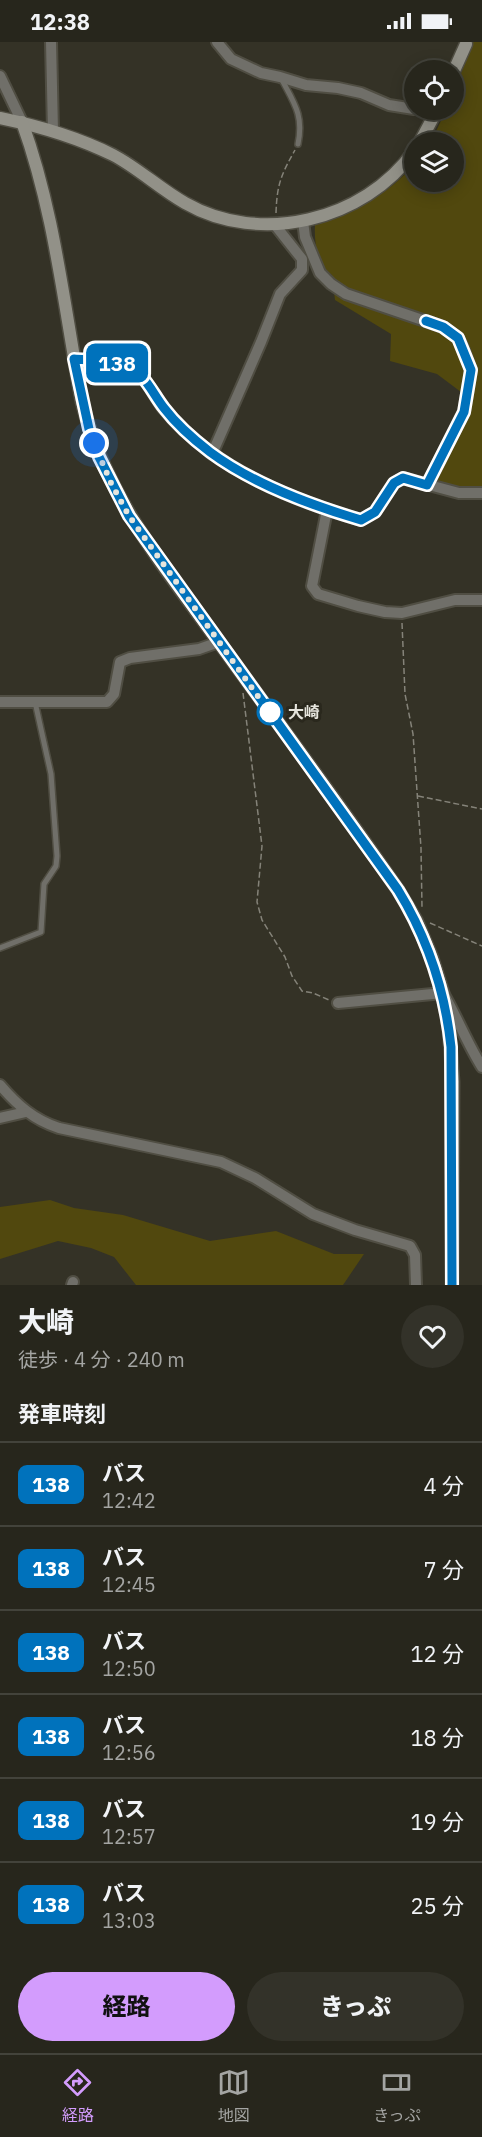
<!DOCTYPE html>
<html lang="ja">
<meta charset="utf-8">
<style>
body{margin:0;font-family:"IBM Plex Sans","Noto Sans JP",sans-serif;background:#333229;color:#f1f3f6;height:100vh;display:flex;flex-direction:column;font-size:22px;white-space:nowrap}
*{box-sizing:border-box;margin:0}
p{font-size:20px;color:#a4a5a3}
.icon{flex:none;width:33px;height:33px;fill:none;stroke:currentColor;stroke-width:2;stroke-linecap:round;stroke-linejoin:round}
.map{position:relative;height:1243px;overflow:hidden}
.side{display:flex;flex-direction:column;background:#27261c;flex:1}
.side>*{flex:none}
.badge{padding:0 12px;border-radius:9px;font-size:21px;line-height:39px}
.buttons{position:absolute;left:404px;top:18px;display:grid;gap:12px}
.buttons a{display:grid;place-items:center;width:60px;height:60px;border-radius:50%;background:#27261c;box-shadow:0 3px 15px #0003,0 0 0 2px #43433b;font-size:30px}
.you{position:absolute;width:30px;height:30px;margin:-15px;border:4px solid #fff;border-radius:50%;background:#1a73e8;box-shadow:0 0 0 9px #1a73e833}
.map>.badge{position:absolute;translate:-50% -50%;box-shadow:0 0 0 3px #fff}
h2{padding:0 18px;font-size:22px;line-height:54px}
.round{display:grid;place-items:center;flex:none;width:63px;height:63px;border-radius:32px;background:#333229}
.headline{display:flex;align-items:center;justify-content:space-between;height:102px;padding:0 18px}
h1{font-size:28px;font-weight:800;line-height:45px}
.action{display:flex;gap:12px;margin-top:auto;padding:12px 18px}
.action a{flex:1;height:69px;border-radius:36px;background:#d39cfd;color:#111;font-size:24px;font-weight:800;line-height:69px;text-align:center}
.action a+a{background:#333229;color:#f1f3f6}
ul{padding:0;list-style:none}
li{display:flex;align-items:center;gap:18px;height:84px;padding:0 18px;border-top:2px solid #43433b}
li div{flex:1}
li b{display:block;font-size:22px}
li em{font-style:normal}
li .badge{min-width:66px;font-weight:700;text-align:center}
.status{display:flex;justify-content:space-between;align-items:center;height:42px;padding:0 30px;background:#27261c;direction:ltr}
.status svg{height:16px;fill:currentColor}
.tabs{display:flex;justify-content:space-around;align-items:center;height:84px;border-top:2px solid #43433b;background:#27261c;font-size:16px;color:#a4a5a3}
.tabs a{display:grid;justify-items:center;gap:3px}
.tabs .current{color:#d39cfd}
.map>svg:first-child{display:block}
</style>
<div class="status"><b>12:38</b><svg viewBox="0 0 49 12"><path d="M0 12V9h3v3zM5 12V6h3v6zM10 12V3h3v9zM15 12V0h3v12zM26 1h20v11H26zM47 4h2v5h-2z"/></svg></div>
<div class="map">
<svg width="482" height="1243" viewBox="0 0 482 1243">
<rect width="100%" height="100%" fill="#343226"/>
<!-- green -->
<g fill="#51480e">
<path d="M466 0H482V449L427 443 473 359 437 332 390 319 391 292 335 258 332 233C317 223 314 200 315 183 353 169 388 154 414 122V140H453V100H431L446 68H453V51L468 14Z"/>
<polygon points="50,1158 74,1166 123,1173 210,1199 276,1189 334,1212 364,1212 343,1243 136,1243 114,1215 91,1206 58,1199 0,1217 0,1165"/>
</g>
<g fill="none" stroke-linecap="round" stroke-linejoin="round">
<!-- lane casing -->
<g stroke="#504e43" stroke-width="8">
<g id="lane">
<path d="M281 36C294 61 304 73 298 102"/>
<polyline points="0,906 41,890 44,842 56,824 57,814 51,732 35,660"/>
</g>
</g>
<!-- street casing -->
<g stroke="#504e43" stroke-width="14">
<g id="street">
<polyline points="51,0 53,89"/>
<polyline points="217,0 231,17 261,31 280,35 306,43 338,46 361,51 389,63 414,67"/>
<polyline points="0,34 22,80"/>
<polyline points="303,179 305,195 320,231 331,242 346,252 443,285 458,296 463,306 471,328 464,370 427,443"/>
<path d="M74 317C87 319 113 318 124 322 144 329 152 351 163 366 177 383 193 397 210 410 253 441 310 464 361 478L375 470 394 441 403 436 459 451H482"/>
<polyline points="212,412 261,300 280,252 302,228 302,217 275,183"/>
<polyline points="327,468 312,544 318,552 358,564 385,570 402,571 455,558 482,558"/>
<polyline points="0,660 107,660 114,652 120,620 130,616 199,607 219,600"/>
<path d="M338 961 443 951C457 975 467 1001 482 1025"/>
<path d="M0 1043C17 1063 34 1078 59 1086L221 1120 255 1136 313 1172 355 1188 410 1204 415 1213 416 1243"/>
<polyline points="0,1076 26,1070"/>
<polyline points="72,1243 73,1240"/>
</g>
</g>
<!-- secondary casing -->
<g stroke="#504e43" stroke-width="15">
<g id="secondary">
<polyline points="453,31 466,2"/>
<path d="M0 76C39 84 77 95 113 113 138 126 160 147 185 161 260 204 364 179 414 109"/>
<path d="M22 80C55 171 64 266 82 360 106 455 163 523 219 600 279 683 341 764 398 848L416 878 432 916 443 951 449 987 453 1040 452 1243"/>
<polyline points="420,100 437,68"/>
</g>
</g>
<!-- path -->
<g stroke="#858379" stroke-width="1.5" stroke-dasharray="6 3" stroke-linecap="butt">
<path d="M276 171C277 142 281 133 295 108"/>
<polyline points="402,581 405,652 413,692 421,806 422,866"/>
<polyline points="243,651 262,804 257,860 262,878 285,915 292,934 302,949 313,951 329,958"/>
<polyline points="418,754 482,767"/>
<polyline points="430,881 482,904"/>
</g>
<!-- lane -->
<use href="#lane" stroke="#706f69" stroke-width="5"/>
<!-- street -->
<use href="#street" stroke="#706f69" stroke-width="10"/>
<!-- secondary -->
<use href="#secondary" stroke="#929188" stroke-width="12"/>
</g>
<g fill="none" stroke-linecap="round" stroke-linejoin="round">
<!-- line casing -->
<g stroke="#fff" stroke-width="14">
<path id="line" d="M426 279 443 285 458 296 471 328 464 370 427 443 403 436 394 441 375 470 361 478C310 463 253 442 210 410 193 397 177 383 164 366 152 351 144 329 124 322 113 318 87 318 74 317L89 387 99 415 129 474 398 848C428 897 445 948 451 1005L452 1243"/>
</g>
<!-- line -->
<use href="#line" stroke="#0072bc" stroke-width="9"/>
<!-- walk -->
<polyline stroke="#e5e4dc" stroke-width="6" stroke-dasharray="0 10.8" points="94,401 111,441 129,474 272,674 270,670"/>
</g>
<!-- markers -->
<circle fill="#fff" stroke="#0072bc" stroke-width="3" cx="270" cy="670" r="12"/>
<g text-anchor="middle" dominant-baseline="central" stroke-width="6" stroke-linejoin="round" paint-order="stroke">
<!-- stop labels -->
<g font-size="16" font-weight="bold" fill="#e5e4dc" stroke="#2a281d" text-anchor="start">
<text x="288" y="670">大崎</text>
</g>
</g>
</svg>
<div class="buttons">
<a><svg class="icon" aria-label="locate" viewBox="0 0 24 24"><circle cx="12" cy="12" r="6"/><path d="M12 2v4M12 18v4M2 12h4M18 12h4"/></svg></a>
<a><svg class="icon" aria-label="layers" viewBox="0 0 24 24"><path d="M12 4l9 5-9 5-9-5zM3 14l9 5 9-5"/></svg></a>
</div>
<div class="you" style="left:94px;top:401px"></div>
<b class="badge" style="left:117px;top:321px;background:#0072bc;color:#fff">138</b>
</div>
<section class="side">
<div class="headline"><div><h1>大崎</h1><p>徒歩 · 4 分 · 240 m</p></div><a class="round"><svg class="icon" aria-label="heart" viewBox="0 0 24 24"><path d="M12 20l-8-8c-3-5 5-10 8-4 3-6 11-1 8 4z"/></svg></a></div>
<h2>発車時刻</h2>
<ul>
<li><span class="badge" style="background:#0072bc;color:#fff">138</span><div><b>バス</b><p>12:42</p></div><em>4 分</em></li>
<li><span class="badge" style="background:#0072bc;color:#fff">138</span><div><b>バス</b><p>12:45</p></div><em>7 分</em></li>
<li><span class="badge" style="background:#0072bc;color:#fff">138</span><div><b>バス</b><p>12:50</p></div><em>12 分</em></li>
<li><span class="badge" style="background:#0072bc;color:#fff">138</span><div><b>バス</b><p>12:56</p></div><em>18 分</em></li>
<li><span class="badge" style="background:#0072bc;color:#fff">138</span><div><b>バス</b><p>12:57</p></div><em>19 分</em></li>
<li><span class="badge" style="background:#0072bc;color:#fff">138</span><div><b>バス</b><p>13:03</p></div><em>25 分</em></li>
</ul>
<div class="action"><a>経路</a><a>きっぷ</a></div>
</section>
<nav class="tabs">
<a class="current"><svg class="icon" aria-label="directions" viewBox="0 0 24 24"><path d="M12 3l9 9-9 9-9-9zM9 14v-3h6M13 9l2 2-2 2"/></svg>経路</a>
<a><svg class="icon" aria-label="map" viewBox="0 0 24 24"><path d="M3 6l6-2 6 2 6-2v14l-6 2-6-2-6 2zM9 4v14M15 6v14"/></svg>地図</a>
<a><svg class="icon" aria-label="tickets" viewBox="0 0 24 24"><path d="M3 7h18v10H3zM15 7v10"/></svg>きっぷ</a>
</nav>
